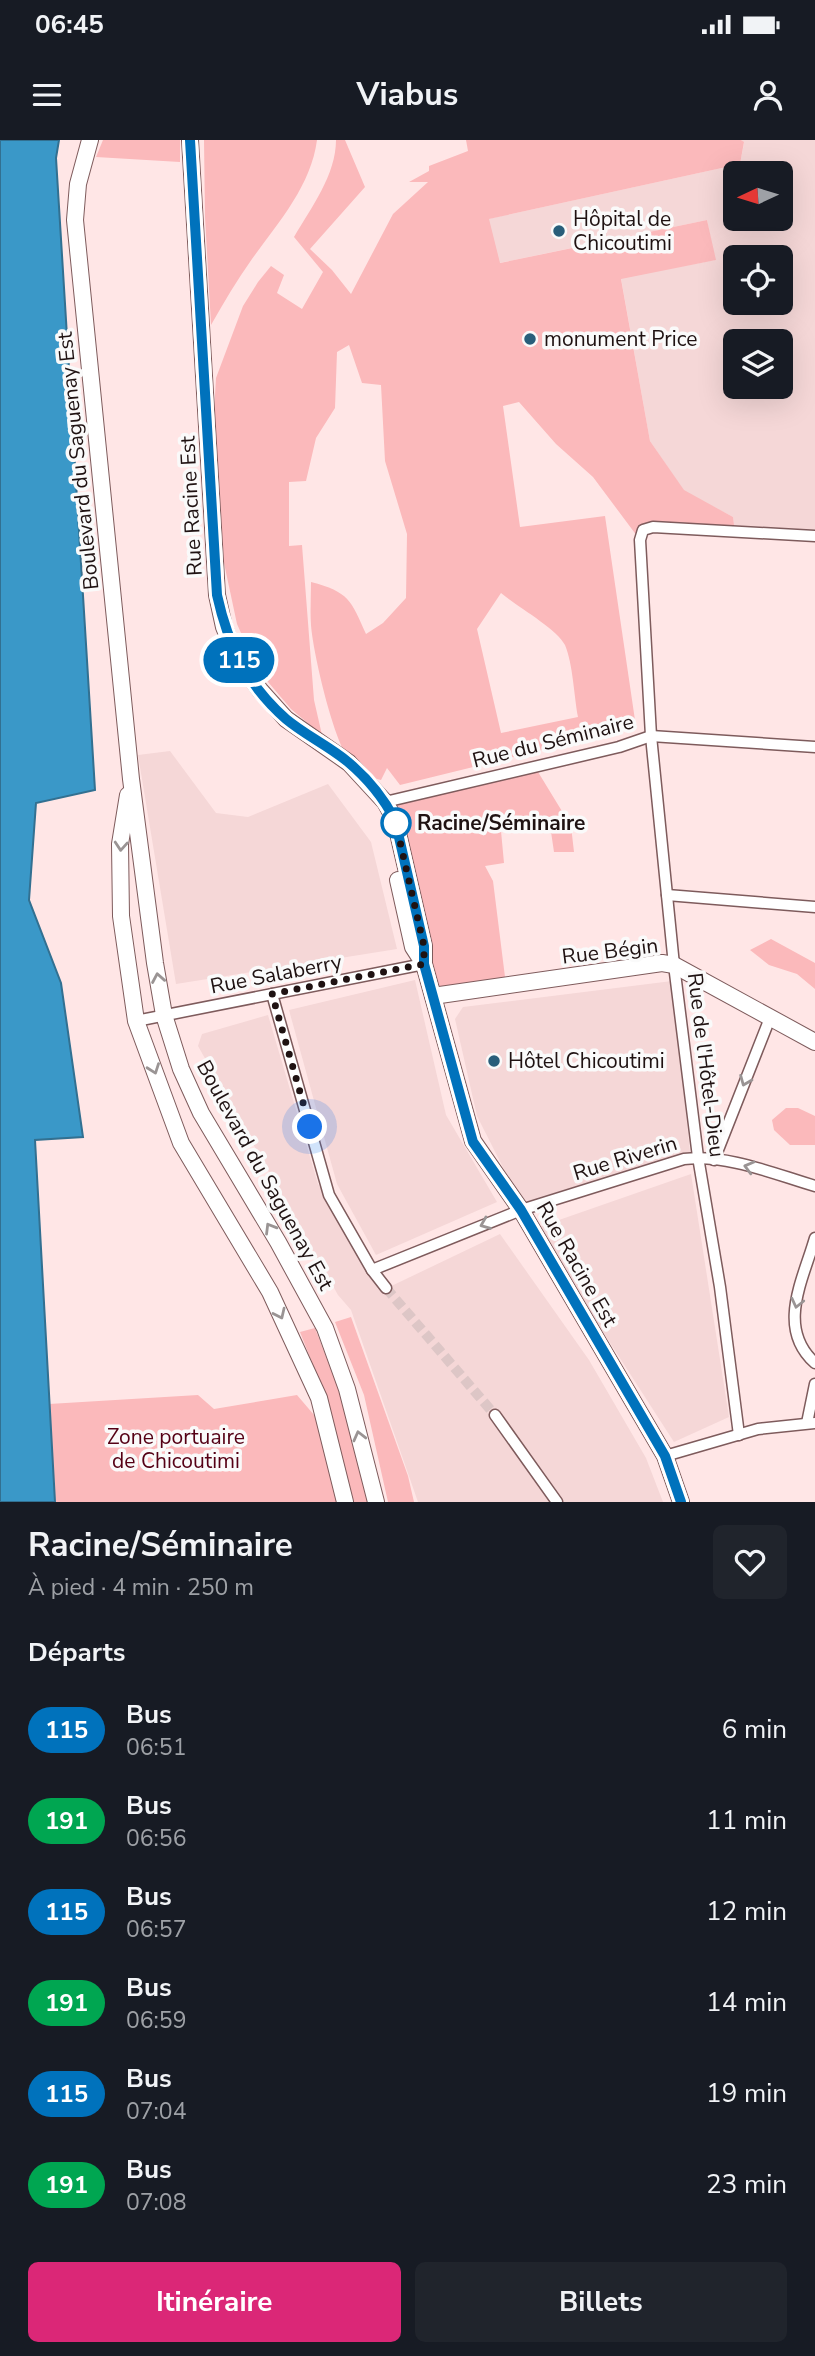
<!DOCTYPE html>
<html lang="fr">
<meta charset="utf-8">
<style>
body{margin:0;font-family:"Nunito Sans",sans-serif;background:#20242c;color:#f1f3f6;height:100vh;display:flex;flex-direction:column;font-size:26px;white-space:nowrap}
*{box-sizing:border-box;margin:0}
p{font-size:23px;color:#9ea1a6}
.icon{flex:none;width:38px;height:38px;fill:none;stroke:currentColor;stroke-width:2;stroke-linecap:round;stroke-linejoin:round}
.map{position:relative;height:1362px;overflow:hidden}
.panel{display:flex;flex-direction:column;background:#171b24;flex:1}
.panel>*{flex:none}
.badge{padding:0 14px;border-radius:23px;font-size:24px;line-height:46px}
.needle{width:46px;rotate:266deg}
.buttons{position:absolute;left:723px;top:21px;display:grid;gap:14px}
.buttons a{display:grid;place-items:center;width:70px;height:70px;border-radius:10px;background:#171b24;box-shadow:0 7px 28px #0002;font-size:35px}
.you{position:absolute;width:35px;height:35px;margin:-18px;border:5px solid #fff;border-radius:50%;background:#1a73e8;box-shadow:0 0 0 10px #1a73e833}
.map>.badge{position:absolute;translate:-50% -50%;box-shadow:0 0 0 4px #fff}
h2{padding:0 28px;font-size:26px;line-height:63px}
.round{display:grid;place-items:center;flex:none;width:74px;height:74px;border-radius:10px;background:#20242c}
.summary{display:flex;align-items:center;justify-content:space-between;height:119px;padding:0 28px}
h1{font-size:33px;font-weight:700;line-height:52px}
.button{display:flex;gap:14px;margin-top:auto;padding:14px 28px}
.button a{flex:1;height:80px;border-radius:10px;background:#db2777;color:#fff;font-size:28px;font-weight:700;line-height:80px;text-align:center}
.button a+a{background:#20242c;color:#f1f3f6}
ul{padding:0;list-style:none}
li{display:flex;align-items:center;gap:21px;height:91px;padding:0 28px}
li div{flex:1}
li b{display:block;font-size:26px}
li em{font-style:normal}
li .badge{min-width:77px;font-weight:700;text-align:center}
.status{display:flex;justify-content:space-between;align-items:center;height:49px;padding:0 35px;background:#171b24;direction:ltr}
.status svg{height:19px;fill:currentColor}
header{display:flex;justify-content:space-between;align-items:center;height:91px;padding:0 28px;background:#171b24;font-size:32px;font-weight:700}
.map>svg:first-child{display:block}
</style>
<div class="status"><b>06:45</b><svg viewBox="0 0 49 12"><path d="M0 12V9h3v3zM5 12V6h3v6zM10 12V3h3v9zM15 12V0h3v12zM26 1h20v11H26zM47 4h2v5h-2z"/></svg></div>
<header><svg class="icon" aria-label="menu" viewBox="0 0 24 24"><path d="M4 6h16M4 12h16M4 18h16"/></svg>Viabus<svg class="icon" aria-label="person" viewBox="0 0 24 24"><circle cx="12" cy="8" r="4"/><path d="M4 21q1-7 8-7t8 7"/></svg></header>
<div class="map">
<svg width="815" height="1362" viewBox="0 0 815 1362">
<rect width="100%" height="100%" fill="#ffe6e6"/>
<!-- built -->
<g fill="#f5d7d7" fill-rule="evenodd">
<path d="M741 0H815V396L735 392 733 377 684 351 650 301 621 138 715 120 707 80 499 123 488 79 740 24 744 3ZM735 33H780V79H735ZM735 117H780V163H735ZM735 201H780V247H735Z"/>
<polygon points="170,611 216,673 248,677 328,644 371,702 397,809 176,844 138,615"/>
<polygon points="415,840 446,975 497,1062 376,1115 337,1044 289,870"/>
<polygon points="672,841 690,1012 521,1063 477,976 455,879 463,867"/>
<polygon points="268,875 318,1044 383,1150 500,1094 589,1220 646,1318 663,1362 418,1362 351,1170 338,1155 198,906 202,894"/>
<polygon points="691,1034 729,1277 674,1302 536,1088"/>
</g>
<!-- green -->
<g fill="#fbb9bb" fill-rule="evenodd">
<polygon points="103,0 180,0 180,22 96,17"/>
<path d="M204 0H317C311 46 278 83 252 119 237 140 224 162 211 185L205 77Z"/>
<path d="M336 0H345L365 47 310 109 332 130 351 154 393 74 428 42H409L429 31V26L468 11 466 0H741L744 2 740 24 489 79 500 123 707 80 716 120 621 139 650 301 684 350 733 377 735 392 653 387 640 400 593 337 556 304 519 262 503 266 520 387 605 376 636 587 400 645 387 628 381 640C370 638 357 629 349 620 333 598 313 513 311 485 310 471 311 456 311 442 349 452 351 460 366 494L383 483 406 458 407 394 385 321 381 245 362 243 349 205 337 212 335 268 316 298 306 341 289 342V406L302 405 314 560 322 595 291 569 257 529 237 484 224 423 214 273 216 238 243 166 258 142 271 126 284 135 277 153 302 169 323 132 294 97C311 68 336 35 336 0ZM501 453C516 466 556 488 565 505 573 524 574 556 578 577L501 593 477 489Z"/>
<polygon points="535,627 571,686 574,712 554,712 550,685 501,691 504,723 485,726 493,741 506,845 433,856 385,662"/>
<polygon points="771,799 815,823 815,849 797,834 769,825 750,810"/>
<polygon points="786,968 798,968 815,976 815,1005 790,1005 774,990 772,980"/>
<polygon points="351,1177 408,1336 414,1362 388,1362 364,1255 335,1182"/>
<polygon points="315,1188 337,1245 354,1297 369,1362 354,1362 328,1263 300,1192"/>
<polygon points="198,1255 214,1269 297,1255 320,1282 338,1362 55,1362 49,1264"/>
</g>
<!-- water -->
<polygon fill="#3a98c8" stroke="#327091" stroke-width="2" points="0,0 59,0 56,18 95,650 36,663 29,760 61,843 83,997 35,1000 55,1362 0,1362"/>
<g fill="none" stroke-linecap="round" stroke-linejoin="round">
<!-- street-tunnel -->
<polyline stroke="#ddc6c6" stroke-width="10" stroke-dasharray="10 5" stroke-linecap="butt" points="386,1148 495,1275"/>
<!-- street casing -->
<g stroke="#7e5b5c" stroke-width="13">
<g id="street">
<polyline points="385,662 619,607 651,596 815,607"/>
<polyline points="667,755 815,767"/>
<polyline points="272,854 329,1055 372,1130 386,1148"/>
<polyline points="136,881 424,824"/>
<polyline points="714,1020 770,878"/>
<path d="M815 1098C803 1140 776 1188 815 1223"/>
<path d="M372 1130 521 1070 684 1019C728 1014 774 1034 815 1046"/>
<polyline points="495,1275 557,1362"/>
<polyline points="807,1283 815,1244"/>
<polyline points="739,1295 720,1147 698,1017 674,825 651,596 640,400 643,390 653,387 815,396"/>
<polyline points="665,1316 758,1289 815,1283"/>
</g>
</g>
<!-- secondary casing -->
<g stroke="#7e5b5c" stroke-width="18">
<g id="secondary">
<polyline points="90,0 78,44 75,80 131,639 155,823 164,875 181,929 201,973 278,1102 325,1188 347,1249 376,1362"/>
<polyline points="190,0 217,455 224,487 236,517 260,550 286,579 349,623 385,662 395,680 424,806 424,824 473,1001 521,1070 665,1316 681,1362"/>
<polyline points="128,655 120,704 121,776 136,881 181,1003 270,1152 319,1258 345,1362"/>
<polyline points="398,740 413,807 424,824"/>
<polyline points="433,856 662,823 674,825 815,902"/>
</g>
</g>
<!-- street -->
<use href="#street" stroke="#fff" stroke-width="10"/>
<!-- secondary -->
<use href="#secondary" stroke="#fff" stroke-width="16"/>
</g>
<!-- one-way arrows -->
<defs><path id="oneway-chevron" d="M-2-3.5L2.5 0L-2 3.5" fill="none" stroke-width="1.6" stroke-linecap="round" stroke-linejoin="round" transform="scale(1.75)"/></defs>
<g stroke="#9a9494">
<use href="#oneway-chevron" transform="translate(121 706) rotate(94)"/>
<use href="#oneway-chevron" transform="translate(158 838) rotate(-100)"/>
<use href="#oneway-chevron" transform="translate(154 929) rotate(70)"/>
<use href="#oneway-chevron" transform="translate(745 941) rotate(112)"/>
<use href="#oneway-chevron" transform="translate(749 1027) rotate(-165)"/>
<use href="#oneway-chevron" transform="translate(485 1084) rotate(158)"/>
<use href="#oneway-chevron" transform="translate(270 1088) rotate(-121)"/>
<use href="#oneway-chevron" transform="translate(797 1163) rotate(103)"/>
<use href="#oneway-chevron" transform="translate(280 1174) rotate(65)"/>
<use href="#oneway-chevron" transform="translate(359 1296) rotate(-104)"/>
</g>
<g fill="none" stroke-linecap="round" stroke-linejoin="round">
<!-- line casing -->
<g stroke="#fff" stroke-width="16">
<path id="line" d="M190 0 217 455C228 505 247 545 286 579 305 595 329 606 348 622 367 638 384 659 395 680L424 806V824L473 1002 521 1070 665 1316 681 1362"/>
</g>
<!-- line -->
<use href="#line" stroke="#0072bc" stroke-width="10"/>
<!-- walk -->
<polyline stroke="#1f1212" stroke-width="7" stroke-dasharray="0 12.6" points="310,987 272,854 424,824 424,806 395,680 396,683"/>
</g>
<!-- markers -->
<g fill="#295e7a" stroke="#fafafa" stroke-width="2.5">
<circle cx="559" cy="91" r="7"/>
<circle cx="530" cy="199" r="7"/>
<circle cx="494" cy="921" r="7"/>
</g>
<circle fill="#fff" stroke="#0072bc" stroke-width="3.5" cx="396" cy="683" r="14"/>
<g text-anchor="middle" dominant-baseline="central" stroke-width="7" stroke-linejoin="round" paint-order="stroke">
<!-- poi labels -->
<g font-size="21" fill="#1f1212" stroke="#fafafa" text-anchor="start">
<text x="573" y="79">Hôpital de<tspan x="573" dy="24">Chicoutimi</tspan></text>
<text x="544" y="199">monument Price</text>
<text x="508" y="921">Hôtel Chicoutimi</text>
</g>
<!-- street labels -->
<g font-size="21" fill="#1f1212" stroke="#fafafa">
<text transform="translate(78 321) rotate(-96)">Boulevard du Saguenay Est</text>
<text transform="translate(191 366) rotate(-93)">Rue Racine Est</text>
<text transform="translate(553 601) rotate(-14)">Rue du Séminaire</text>
<text transform="translate(610 811) rotate(-7)">Rue Bégin</text>
<text transform="translate(276 834) rotate(-11)">Rue Salaberry</text>
<text transform="translate(706 925) rotate(83)">Rue de l'Hôtel-Dieu</text>
<text transform="translate(625 1018) rotate(-17)">Rue Riverin</text>
<text transform="translate(265 1035) rotate(61)">Boulevard du Saguenay Est</text>
<text transform="translate(577 1124) rotate(60)">Rue Racine Est</text>
</g>
<!-- stop labels -->
<g font-size="21" font-weight="bold" fill="#1f1212" stroke="#fafafa" text-anchor="start">
<text x="417" y="683">Racine/Séminaire</text>
</g>
<!-- park labels -->
<g font-size="21" fill="#550015" stroke="#fafafa">
<text x="176" y="1297">Zone portuaire<tspan x="176" dy="24">de Chicoutimi</tspan></text>
</g>
</g>
</svg>
<div class="buttons">
<a><svg class="needle" viewBox="-14 -14 28 28"><path d="M0-13l5 13h-10z" fill="#e53935"/><path d="M0 13l5-13h-10z" fill="#9ea1a6"/></svg></a>
<a><svg class="icon" aria-label="locate" viewBox="0 0 24 24"><circle cx="12" cy="12" r="6"/><path d="M12 2v4M12 18v4M2 12h4M18 12h4"/></svg></a>
<a><svg class="icon" aria-label="layers" viewBox="0 0 24 24"><path d="M12 4l9 5-9 5-9-5zM3 14l9 5 9-5"/></svg></a>
</div>
<div class="you" style="left:310px;top:987px"></div>
<b class="badge" style="left:239px;top:520px;background:#0072bc;color:#fff">115</b>
</div>
<section class="panel">
<div class="summary"><div><h1>Racine/Séminaire</h1><p>À pied · 4 min · 250 m</p></div><a class="round"><svg class="icon" aria-label="heart" viewBox="0 0 24 24"><path d="M12 20l-8-8c-3-5 5-10 8-4 3-6 11-1 8 4z"/></svg></a></div>
<h2>Départs</h2>
<ul>
<li><span class="badge" style="background:#0072bc;color:#fff">115</span><div><b>Bus</b><p>06:51</p></div><em>6 min</em></li>
<li><span class="badge" style="background:#00a651;color:#fff">191</span><div><b>Bus</b><p>06:56</p></div><em>11 min</em></li>
<li><span class="badge" style="background:#0072bc;color:#fff">115</span><div><b>Bus</b><p>06:57</p></div><em>12 min</em></li>
<li><span class="badge" style="background:#00a651;color:#fff">191</span><div><b>Bus</b><p>06:59</p></div><em>14 min</em></li>
<li><span class="badge" style="background:#0072bc;color:#fff">115</span><div><b>Bus</b><p>07:04</p></div><em>19 min</em></li>
<li><span class="badge" style="background:#00a651;color:#fff">191</span><div><b>Bus</b><p>07:08</p></div><em>23 min</em></li>
</ul>
<div class="button"><a>Itinéraire</a><a>Billets</a></div>
</section>
